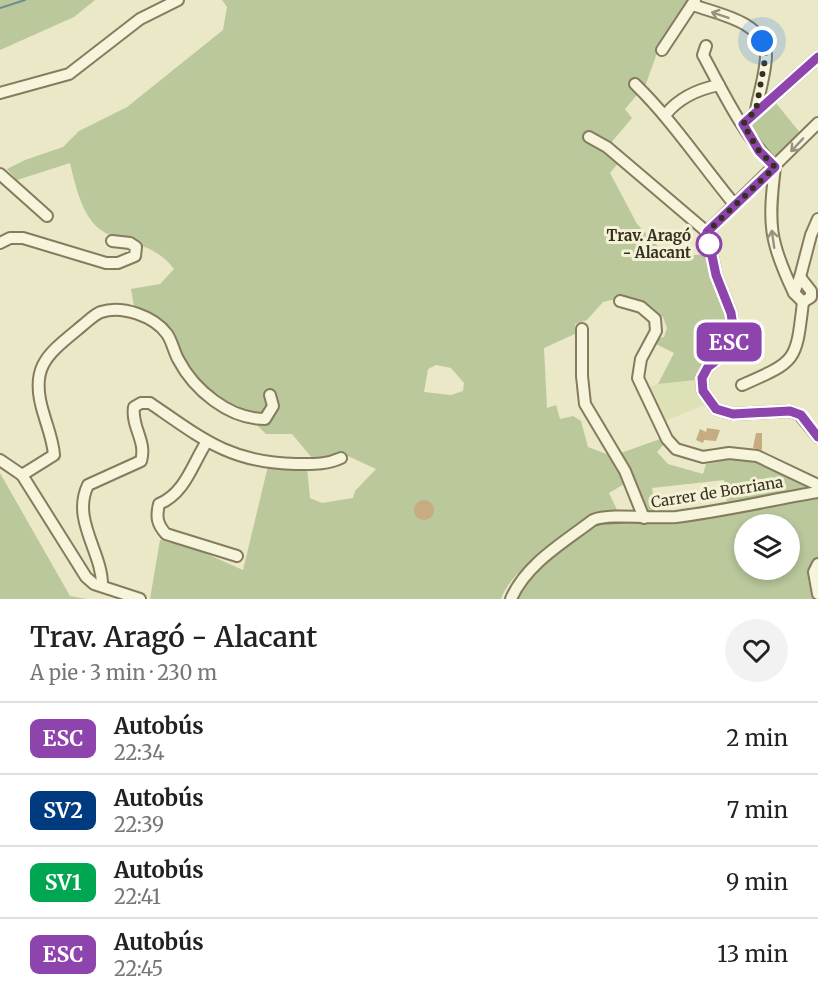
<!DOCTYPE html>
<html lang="es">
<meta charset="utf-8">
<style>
body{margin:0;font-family:Merriweather,serif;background:#f2f2f2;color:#222;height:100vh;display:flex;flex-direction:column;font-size:22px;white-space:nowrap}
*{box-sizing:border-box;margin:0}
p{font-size:20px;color:#767676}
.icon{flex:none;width:33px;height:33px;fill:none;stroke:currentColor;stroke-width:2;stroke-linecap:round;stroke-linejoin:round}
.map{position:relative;height:599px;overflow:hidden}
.panel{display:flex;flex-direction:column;background:#fff;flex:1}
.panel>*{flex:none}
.badge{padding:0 12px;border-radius:9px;font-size:21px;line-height:39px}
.tools{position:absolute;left:734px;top:514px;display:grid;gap:12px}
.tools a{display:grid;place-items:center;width:66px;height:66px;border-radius:50%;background:#fff;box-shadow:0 3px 9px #0003;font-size:30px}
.you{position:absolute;width:30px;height:30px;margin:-15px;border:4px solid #fff;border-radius:50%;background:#1a73e8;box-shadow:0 0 0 9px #1a73e833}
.map>.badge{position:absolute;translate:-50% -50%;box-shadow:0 0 0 3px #fff}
.round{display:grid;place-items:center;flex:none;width:63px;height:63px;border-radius:32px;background:#f2f2f2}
.head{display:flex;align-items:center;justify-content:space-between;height:102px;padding:0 30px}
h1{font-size:28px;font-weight:600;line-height:45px}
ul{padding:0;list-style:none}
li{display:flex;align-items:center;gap:18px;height:72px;padding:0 30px;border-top:2px solid #e0e0e0}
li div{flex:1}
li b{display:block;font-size:22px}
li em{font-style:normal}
li .badge{min-width:66px;font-weight:700;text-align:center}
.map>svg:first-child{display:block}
</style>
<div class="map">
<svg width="818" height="599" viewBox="0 0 818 599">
<rect width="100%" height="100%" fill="#ebe8c7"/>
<!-- farmland -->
<polygon fill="#dee0b5" points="696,380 698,395 704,405 663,422 645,388 658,384"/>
<!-- green -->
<g fill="#bac89c" fill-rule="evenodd">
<polygon points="0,0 95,0 74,17 0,50"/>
<path d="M222 0H693L658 50 646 84 625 109 632 118 605 150 619 162 610 173 637 224 665 254 671 257 707 254C716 280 739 321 721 347 713 359 702 366 696 380L658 384 674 353 656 344 659 338 664 337 667 328 663 317 620 298 603 302 587 320 575 324 577 333 544 348 547 408 556 405 560 419 573 416 581 421 588 447 614 457 626 483 609 493 618 512C611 512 602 511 595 514 579 521 568 536 554 546 532 562 511 573 501 599H150L160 540 198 550 243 570 268 466 307 468 310 498 322 503 353 498 355 491 376 469 348 456 313 459 292 434H266L238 406 213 395 198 381 157 319 134 306 131 289 160 284 174 269C151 239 125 247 101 230 82 217 75 184 70 163L17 180 7 169 25 160 63 147 79 131 127 107 223 30 227 7ZM436 365 451 368 464 383 463 391 451 395 424 392 428 369Z"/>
<polygon points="775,102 802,135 776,157 767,152 751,130 754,120"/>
<polygon points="660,439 664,444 657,452 668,464 703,474 706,464 733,459 750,459 812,489 727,501 724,480 652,488 656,512 645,511 621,453"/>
<polygon points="0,473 70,596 87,599 0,599"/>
<path d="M818 498V599H517L524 583 542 566 602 521C676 530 744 510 818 498ZM744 525H789V570H744Z"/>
</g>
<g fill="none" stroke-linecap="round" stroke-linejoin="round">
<!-- stream -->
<polyline stroke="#6f8d8c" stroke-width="2" points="0,8 25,0"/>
</g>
<!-- building -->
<g fill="#c6ac80">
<polygon points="707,428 720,430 716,441 704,440 703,443 696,440 700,429 706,432"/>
<polygon points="756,433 762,433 762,450 753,448"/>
<circle cx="424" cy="510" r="10"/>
</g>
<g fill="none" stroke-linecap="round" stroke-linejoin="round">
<!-- minor casing -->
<g stroke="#857b5e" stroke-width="14">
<g id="minor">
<path d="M693 5C717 14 764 21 766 55 766 72 759 93 756 110"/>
<path d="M706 46 703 55C724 94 744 136 775 167"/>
<polyline points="662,50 695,0"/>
<path d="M635 84C672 120 701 164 734 204"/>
<polyline points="0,93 69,74 140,19 178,0"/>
<path d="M666 114C679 98 699 89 719 85"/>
<polyline points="743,124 818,57"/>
<polyline points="589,137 607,147 707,232 716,275 731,313 733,326 721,357 708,367 702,378 703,391 716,409 733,414 790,411 800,415 818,437"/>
<path d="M775 167C768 224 769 241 794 293"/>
<polyline points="0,174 47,216"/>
<polyline points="707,232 818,123"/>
<polyline points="0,243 10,238 23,238 106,263 118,263 135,256 136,247 130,243 112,241"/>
<polygon points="800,277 811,291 811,297 803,302 794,293"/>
<polyline points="800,277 811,235 818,219"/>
<polyline points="620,301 641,307 655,319 656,331 641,359 638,378 667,439 676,449 703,457 729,453 757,456 818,485"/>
<polyline points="582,329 582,376 585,404 625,471 644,518"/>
<path d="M742 385C797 361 796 362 803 302"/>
<path d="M206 443C192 465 185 493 159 504 156 517 157 524 166 534L237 556"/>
<polyline points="0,460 22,475 86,577 94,584 140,599"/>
<path d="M22 475 54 455C53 441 48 429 44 415 28 366 48 354 83 325 88 321 95 314 101 312 122 305 154 316 167 334 172 341 174 352 178 359 194 390 229 419 265 419L273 406 270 395"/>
<polyline points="818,564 814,572 818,594"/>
<path d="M102 586C103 553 71 520 88 485L141 461C147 441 131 427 134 407L141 403H150C201 438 230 463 296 464 312 464 326 465 341 458"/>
<path d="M511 599C526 564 563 543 593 520 610 513 653 519 676 517 723 511 771 500 818 492"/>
</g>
</g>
<!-- minor -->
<use href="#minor" stroke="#f6f4da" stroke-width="10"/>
</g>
<!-- one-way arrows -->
<defs><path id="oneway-shaft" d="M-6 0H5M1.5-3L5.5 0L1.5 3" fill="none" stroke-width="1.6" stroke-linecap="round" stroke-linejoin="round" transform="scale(1.5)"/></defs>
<g stroke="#96927d">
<use href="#oneway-shaft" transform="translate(720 15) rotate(-161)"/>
<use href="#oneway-shaft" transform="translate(797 145) rotate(133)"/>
<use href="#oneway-shaft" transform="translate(773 239) rotate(-98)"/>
</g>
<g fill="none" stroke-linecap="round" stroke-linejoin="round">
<!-- line casing -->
<g stroke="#fff" stroke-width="14">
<polyline id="line" points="818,57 743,124 759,151 775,167 707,232 716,275 731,313 733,326 721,357 708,367 702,378 703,391 716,409 733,414 790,411 801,415 818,437"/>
</g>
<!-- line -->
<use href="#line" stroke="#8e44ad" stroke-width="9"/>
<!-- walk -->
<polyline stroke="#373020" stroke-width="6" stroke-dasharray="0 10.8" points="709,244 707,232 775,167 759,151 743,124 756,110 766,54 762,41"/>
</g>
<!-- markers -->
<circle fill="#fff" stroke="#8e44ad" stroke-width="3" cx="709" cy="244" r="12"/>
<g text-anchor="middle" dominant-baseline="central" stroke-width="6" stroke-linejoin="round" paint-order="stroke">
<!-- stop labels -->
<g font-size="15" font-weight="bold" fill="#373020" stroke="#f3f1d6" text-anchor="end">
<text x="691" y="235">Trav. Aragó<tspan x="691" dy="17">- Alacant</tspan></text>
</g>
<!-- street labels -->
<g font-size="15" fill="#373020" stroke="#f3f1d6">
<text transform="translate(717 492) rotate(-9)">Carrer de Borriana</text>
</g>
</g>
</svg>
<div class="tools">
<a><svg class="icon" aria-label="layers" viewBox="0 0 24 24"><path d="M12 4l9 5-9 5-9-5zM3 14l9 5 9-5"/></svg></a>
</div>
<div class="you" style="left:762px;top:41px"></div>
<b class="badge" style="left:729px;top:342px;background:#8e44ad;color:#fff">ESC</b>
</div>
<section class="panel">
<div class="head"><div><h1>Trav. Aragó - Alacant</h1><p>A pie · 3 min · 230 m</p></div><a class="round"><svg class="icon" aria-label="heart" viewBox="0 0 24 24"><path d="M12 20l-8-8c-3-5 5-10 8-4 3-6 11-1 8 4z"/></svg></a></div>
<ul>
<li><span class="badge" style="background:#8e44ad;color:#fff">ESC</span><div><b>Autobús</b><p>22:34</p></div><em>2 min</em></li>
<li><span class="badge" style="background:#003b80;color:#fff">SV2</span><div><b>Autobús</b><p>22:39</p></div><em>7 min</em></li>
<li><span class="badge" style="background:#00a651;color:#fff">SV1</span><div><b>Autobús</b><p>22:41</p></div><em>9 min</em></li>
<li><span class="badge" style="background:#8e44ad;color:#fff">ESC</span><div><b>Autobús</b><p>22:45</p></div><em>13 min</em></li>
</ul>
</section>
